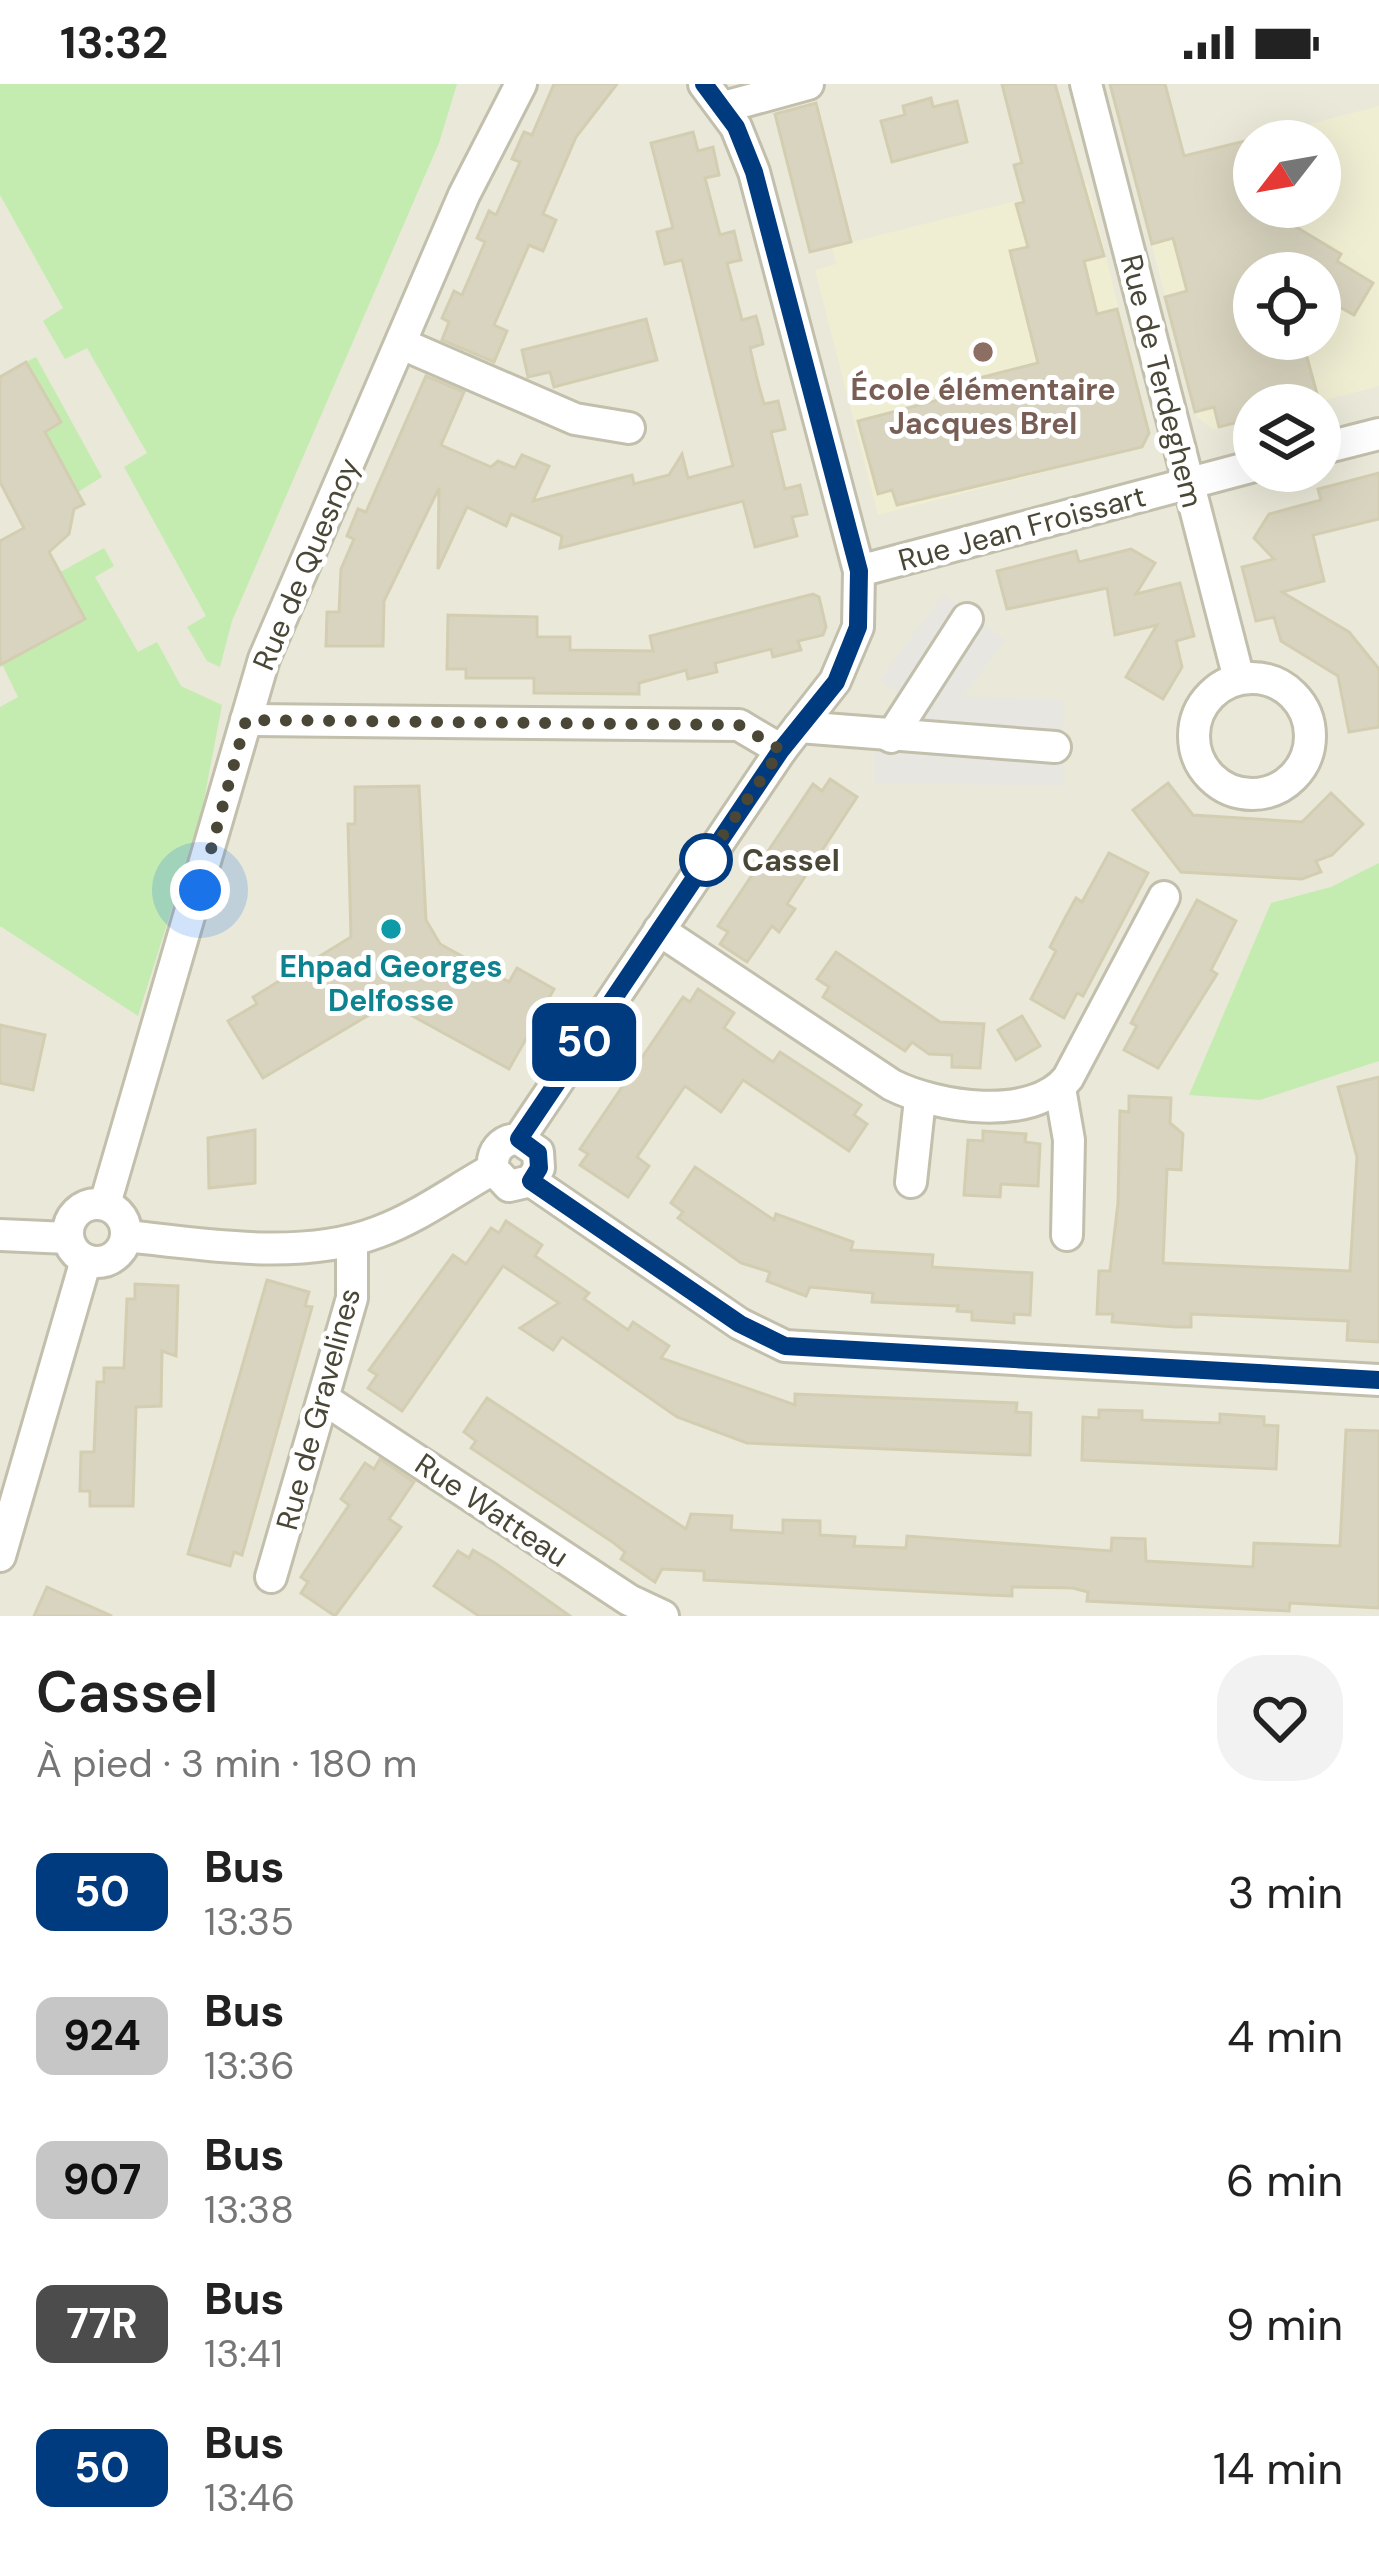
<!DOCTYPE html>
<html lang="fr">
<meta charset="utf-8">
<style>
body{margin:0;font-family:"DM Sans",sans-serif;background:#f2f2f2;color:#222;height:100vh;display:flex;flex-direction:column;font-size:45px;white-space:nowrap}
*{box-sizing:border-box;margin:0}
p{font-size:39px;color:#767676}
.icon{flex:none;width:66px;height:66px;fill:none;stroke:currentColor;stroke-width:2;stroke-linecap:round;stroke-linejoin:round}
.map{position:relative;height:1532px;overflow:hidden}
.sheet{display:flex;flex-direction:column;background:#fff;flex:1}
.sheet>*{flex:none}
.badge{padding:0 24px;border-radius:18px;font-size:42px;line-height:78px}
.needle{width:78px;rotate:239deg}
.controls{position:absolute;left:1233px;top:36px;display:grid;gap:24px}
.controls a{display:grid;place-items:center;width:108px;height:108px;border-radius:50%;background:#fff;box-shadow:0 12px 48px #0002;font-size:60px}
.you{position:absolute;width:60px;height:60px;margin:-30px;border:9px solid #fff;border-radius:50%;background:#1a73e8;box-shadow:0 0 0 18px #1a73e833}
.map>.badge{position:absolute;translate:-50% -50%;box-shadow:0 0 0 6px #fff}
.round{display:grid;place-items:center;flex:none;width:126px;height:126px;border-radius:48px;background:#f2f2f2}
.head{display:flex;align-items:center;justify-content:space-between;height:204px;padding:0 36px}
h1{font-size:57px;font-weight:600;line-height:90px}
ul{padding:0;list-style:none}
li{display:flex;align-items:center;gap:36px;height:144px;padding:0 36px}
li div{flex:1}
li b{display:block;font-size:45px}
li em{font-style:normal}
li .badge{min-width:132px;font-weight:700;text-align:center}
.status{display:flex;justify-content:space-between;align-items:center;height:84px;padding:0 60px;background:#fff;direction:ltr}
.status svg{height:33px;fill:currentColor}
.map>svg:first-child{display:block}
</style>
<div class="status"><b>13:32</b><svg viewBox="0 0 49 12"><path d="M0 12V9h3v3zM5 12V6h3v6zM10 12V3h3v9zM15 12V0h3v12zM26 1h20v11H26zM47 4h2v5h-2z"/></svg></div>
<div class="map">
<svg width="1379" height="1532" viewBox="0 0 1379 1532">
<rect width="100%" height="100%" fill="#f6f5ea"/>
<!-- residential -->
<path fill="#eae8d8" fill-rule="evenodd" d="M0 0H1379V1532H0ZM1254 57H1320V123H1254ZM1254 189H1320V255H1254ZM1254 321H1320V387H1254Z"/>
<!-- education -->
<g fill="#efeed3" fill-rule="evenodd">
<path d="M1379 22V302L1308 321H1254V335L1214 346 1197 333 1132 86ZM1254 57H1320V123H1254ZM1254 189H1320V255H1254Z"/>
<polygon points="1088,99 1149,349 1142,363 878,431 815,186 836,180 832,163"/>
</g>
<!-- green -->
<g fill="#c4ecb1">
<polygon points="0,0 457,0 439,59 232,537 220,583 207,577 187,543 206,532 124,383 147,369 87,264 65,275 43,237 63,224 0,111"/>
<polygon points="36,273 102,393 78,408 45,348 61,338 26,278"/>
<polygon points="104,464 114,482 95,493 138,568 157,558 181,602 222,621 201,732 138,932 0,842 0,623 18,613 2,580 85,535 70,508 53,492"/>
<polygon points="1379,779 1379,977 1260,1016 1189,1011 1271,819 1331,803"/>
</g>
<!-- parking -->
<polygon fill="#e7e6e1" points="944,510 1005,556 963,613 1064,615 1063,702 874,699 875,643 899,610 880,595"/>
<!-- building -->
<g fill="#d8d4bf" stroke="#d3ceb1" stroke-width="3">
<polygon points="554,0 617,0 576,53 543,130 556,136 543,167 529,161 494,241 507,247 494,278 442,256 449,238 442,234 454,207 462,211 485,158 477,154 489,127 496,131 520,78 512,75 524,48 532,51"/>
<polygon points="1002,0 1055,0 1104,172 1084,177 1097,230 1117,225 1149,349 1142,363 897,421 892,406 878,410 858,337 973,307 971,296 1038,279 1010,167 1028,163 1016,120 1024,118 1014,81 1022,79"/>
<polygon points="1110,0 1165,0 1184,72 1245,57 1254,88 1254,123 1263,123 1341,170 1337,177 1373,199 1354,231 1320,212 1320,189 1254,189 1254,255 1302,255 1319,317 1254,321 1254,334 1219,343 1214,323 1195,328 1165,213 1187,207 1173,154 1152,160"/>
<polygon points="931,14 933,23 957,17 967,58 892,78 881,37 905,31 903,22"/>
<polygon points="816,19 851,158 810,168 775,30"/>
<polygon points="693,48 698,67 713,63 719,91 705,94 720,151 734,147 741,176 727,179 742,236 756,232 760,246 763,260 750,264 757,295 764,320 778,317 785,345 771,348 785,405 800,401 807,430 792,433 797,452 755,463 743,417 560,464 562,452 511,430 506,442 467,423 438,485 439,404 384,517 383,562 326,562 327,528 339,528 341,485 354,455 347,452 358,425 366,428 426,292 464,308 441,361 491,383 498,377 515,384 522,371 549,382 533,417 632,391 634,400 669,391 682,370 688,394 733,382 682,176 665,180 657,148 673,144 651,59"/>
<polygon points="646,235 657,276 554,303 550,288 528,293 522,266"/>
<polygon points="26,278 61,338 45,348 84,420 74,425 69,450 49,468 85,535 0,581 0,457 24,444 0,398 0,293"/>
<polygon points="1379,389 1379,435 1313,451 1324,497 1282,508 1349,548 1379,585 1379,643 1349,648 1338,592 1281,557 1274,533 1256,537 1242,483 1274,475 1254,454 1269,430 1321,416 1318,405"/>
<polygon points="1131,465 1155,479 1136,510 1180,499 1194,552 1176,557 1182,583 1163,615 1126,593 1157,541 1115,551 1107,504 1007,525 997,487 1076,467 1079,478"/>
<polygon points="813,510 819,513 826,543 823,551 798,557 801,566 773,573 771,565 715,579 717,588 688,595 686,586 639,599 639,610 534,609 534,594 466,594 466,585 447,585 448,531 537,533 537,553 570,553 570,566 653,567 650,552"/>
<polygon points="830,695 857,713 787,820 795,825 779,848 772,842 747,878 720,860 728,848 718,842 813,700 822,707"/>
<polygon points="1168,699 1193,731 1302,738 1331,709 1363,740 1332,771 1316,777 1321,788 1302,795 1181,788 1133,726"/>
<polygon points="419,702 426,836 440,860 509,898 517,884 554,905 509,985 389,919 263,994 228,937 257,920 253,913 351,853 348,740 355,740 355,703"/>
<polygon points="1109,769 1148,789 1083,912 1077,909 1064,934 1031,915 1056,867 1050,863 1065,834 1076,814 1082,818"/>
<polygon points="1197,816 1236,837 1211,886 1217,890 1158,984 1124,966 1137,942 1131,939"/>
<polygon points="836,868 940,938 984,940 980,984 952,983 952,971 929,970 912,958 905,967 823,913 829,903 817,895"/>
<polygon points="698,905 734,929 724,944 773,978 780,968 861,1021 854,1031 867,1040 849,1067 743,996 721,1028 685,1002 637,1073 649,1082 628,1113 580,1081 588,1070 580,1065 683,913 690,918"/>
<polygon points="1022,932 1040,962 1016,976 998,946"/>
<polygon points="0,941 45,951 33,1006 0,999"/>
<polygon points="1379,993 1379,1258 1347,1256 1348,1237 1191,1230 1191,1243 1175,1243 1112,1238 1113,1230 1097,1230 1099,1187 1110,1187 1118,1119 1120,1027 1129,1028 1129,1012 1171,1014 1170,1039 1183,1050 1181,1086 1167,1085 1163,1179 1350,1187 1357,1073 1338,1003"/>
<polygon points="255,1046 255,1099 209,1104 208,1054"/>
<polygon points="983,1047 1026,1050 1025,1058 1040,1060 1038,1102 1001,1100 1000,1113 964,1111 968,1056 983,1057"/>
<polygon points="695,1083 774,1136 776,1130 853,1158 851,1166 933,1171 932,1183 1032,1189 1030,1231 1014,1230 1014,1239 972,1236 972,1228 957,1227 958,1222 872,1218 873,1209 810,1203 806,1212 767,1197 770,1188 741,1179 678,1134 683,1128 671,1119"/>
<polygon points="506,1137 542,1161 535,1172 589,1209 584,1215 628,1246 633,1238 669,1262 661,1274 795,1321 795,1310 1017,1319 1016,1328 1031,1329 1030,1371 747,1359 677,1333 562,1253 553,1266 520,1244 559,1219 503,1182 402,1327 368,1304 377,1291 369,1286 453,1171 466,1180 491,1144 499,1149"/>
<polygon points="267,1196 309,1208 305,1222 312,1223 242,1471 234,1468 230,1482 188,1470"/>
<polygon points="135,1200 178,1202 176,1272 162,1267 161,1322 136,1323 133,1422 90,1422 90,1407 80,1407 81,1368 94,1368 97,1298 104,1298 104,1284 124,1284 127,1215 135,1215"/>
<polygon points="487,1314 686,1445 691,1430 732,1432 731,1446 783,1449 783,1436 820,1437 820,1451 855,1453 854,1462 906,1464 907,1452 1111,1467 1112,1454 1145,1455 1146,1477 1253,1483 1254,1459 1340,1462 1346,1346 1379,1347 1379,1524 1290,1519 1289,1527 1087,1517 1088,1508 1073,1504 1012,1503 1012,1512 989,1511 704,1496 704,1487 662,1485 655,1498 621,1475 625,1468 614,1459 471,1364 476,1357 464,1348"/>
<polygon points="1099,1326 1142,1327 1142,1336 1220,1339 1220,1330 1264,1333 1264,1341 1278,1342 1276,1385 1082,1376 1083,1333 1099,1334"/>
<polygon points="380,1375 414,1398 389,1435 401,1443 335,1532 301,1509 308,1498 301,1493 349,1421 341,1415 365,1379 374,1385"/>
<polygon points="473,1466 495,1479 570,1532 479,1532 434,1502 458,1467 469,1474"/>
<polygon points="47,1503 112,1532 34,1532"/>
</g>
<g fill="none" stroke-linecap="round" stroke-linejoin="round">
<!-- street casing -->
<g stroke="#c2bfac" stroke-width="36">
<g id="street">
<polyline points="1086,0 1239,595"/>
<polyline points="724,23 808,0"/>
<polyline points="402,260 575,335 629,344"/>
<polyline points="1320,365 1379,350"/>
<polyline points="859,487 1254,382"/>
<circle cx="1252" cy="652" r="58"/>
<polyline points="246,636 739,641 781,666"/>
<polyline points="799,643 1055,663"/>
<polyline points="891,653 967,535"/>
<path d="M659 846 892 1001C936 1023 1032 1039 1068 994L1164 813"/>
<polyline points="1060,1004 1069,1056 1067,1151"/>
<path d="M519 1055 538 1068 539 1084 531 1097 509 1102 493 1085C491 1068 501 1055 519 1055L781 666 835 597 858 543 859 487 754 88 736 43 704 0"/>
<polyline points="531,1097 740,1240 785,1262 1379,1296"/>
<polyline points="911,1098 920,1015"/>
<circle cx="97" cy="1149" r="29"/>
<polyline points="105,1120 264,575 464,111 521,0"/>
<polyline points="0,1151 68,1154"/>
<path d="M127 1152C206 1161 302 1177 378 1148 419 1133 455 1106 493 1085"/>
<polyline points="324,1315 629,1516 663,1532"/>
<polyline points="0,1472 86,1176"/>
<polyline points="271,1493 352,1214 352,1157"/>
</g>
</g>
<!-- street -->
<use href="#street" stroke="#fff" stroke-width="30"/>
</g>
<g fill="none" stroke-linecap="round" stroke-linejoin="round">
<!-- line casing -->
<g stroke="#fff" stroke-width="27">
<polyline id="line" points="704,0 736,43 754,88 859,487 858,543 836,598 781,666 519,1055 538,1069 539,1084 531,1097 740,1240 785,1262 1379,1296"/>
</g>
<!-- line -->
<use href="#line" stroke="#003b80" stroke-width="18"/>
<!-- walk -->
<polyline stroke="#4a4737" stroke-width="12" stroke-dasharray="0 21.6" points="200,806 246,636 739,641 781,666 706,776"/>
</g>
<!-- markers -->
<circle fill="#8d6e63" stroke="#fff" stroke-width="4.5" cx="983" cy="268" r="12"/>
<circle fill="#fff" stroke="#003b80" stroke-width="6" cx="706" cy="776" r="24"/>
<circle fill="#0f9aa8" stroke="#fff" stroke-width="4.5" cx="391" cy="845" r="12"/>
<g text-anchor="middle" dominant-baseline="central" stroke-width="10" stroke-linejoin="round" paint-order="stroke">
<!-- street labels -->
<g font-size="30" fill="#4a4737" stroke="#fff">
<text transform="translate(1162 297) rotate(76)">Rue de Terdeghem</text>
<text transform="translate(1022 444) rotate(-15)">Rue Jean Froissart</text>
<text transform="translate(306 480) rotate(-67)">Rue de Quesnoy</text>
<text transform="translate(318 1325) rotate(-75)">Rue de Gravelines</text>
<text transform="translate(492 1426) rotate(34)">Rue Watteau</text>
</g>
<!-- education labels -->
<g font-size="30" font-weight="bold" fill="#785e54" stroke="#fff">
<text x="983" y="305">École élémentaire<tspan x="983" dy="34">Jacques Brel</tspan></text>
</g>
<!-- stop labels -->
<g font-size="30" font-weight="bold" fill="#4a4737" stroke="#fff" text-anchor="start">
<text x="742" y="776">Cassel</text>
</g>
<!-- culture labels -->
<g font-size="30" font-weight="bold" fill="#0d838f" stroke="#fff">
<text x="391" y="882">Ehpad Georges<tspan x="391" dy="34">Delfosse</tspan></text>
</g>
</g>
</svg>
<div class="controls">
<a><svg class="needle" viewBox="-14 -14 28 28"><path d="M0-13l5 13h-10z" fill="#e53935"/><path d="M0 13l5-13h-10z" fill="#767676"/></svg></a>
<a><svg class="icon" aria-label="locate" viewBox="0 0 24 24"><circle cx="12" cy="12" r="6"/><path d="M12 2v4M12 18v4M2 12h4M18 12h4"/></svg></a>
<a><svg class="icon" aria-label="layers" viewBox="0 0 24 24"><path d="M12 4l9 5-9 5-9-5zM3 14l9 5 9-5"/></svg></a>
</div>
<div class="you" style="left:200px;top:806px"></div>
<b class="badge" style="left:584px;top:958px;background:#003b80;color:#fff">50</b>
</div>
<section class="sheet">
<div class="head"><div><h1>Cassel</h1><p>À pied · 3 min · 180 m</p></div><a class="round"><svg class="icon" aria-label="heart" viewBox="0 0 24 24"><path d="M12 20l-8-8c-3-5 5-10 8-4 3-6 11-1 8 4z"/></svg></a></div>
<ul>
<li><span class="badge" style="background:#003b80;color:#fff">50</span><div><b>Bus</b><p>13:35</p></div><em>3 min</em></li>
<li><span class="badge" style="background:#c6c6c6;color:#111">924</span><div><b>Bus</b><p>13:36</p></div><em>4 min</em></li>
<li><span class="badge" style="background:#c6c6c6;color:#111">907</span><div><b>Bus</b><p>13:38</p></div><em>6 min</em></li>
<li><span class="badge" style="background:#4c4c4c;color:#fff">77R</span><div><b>Bus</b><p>13:41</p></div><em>9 min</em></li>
<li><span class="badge" style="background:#003b80;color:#fff">50</span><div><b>Bus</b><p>13:46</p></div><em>14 min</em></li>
</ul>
</section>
